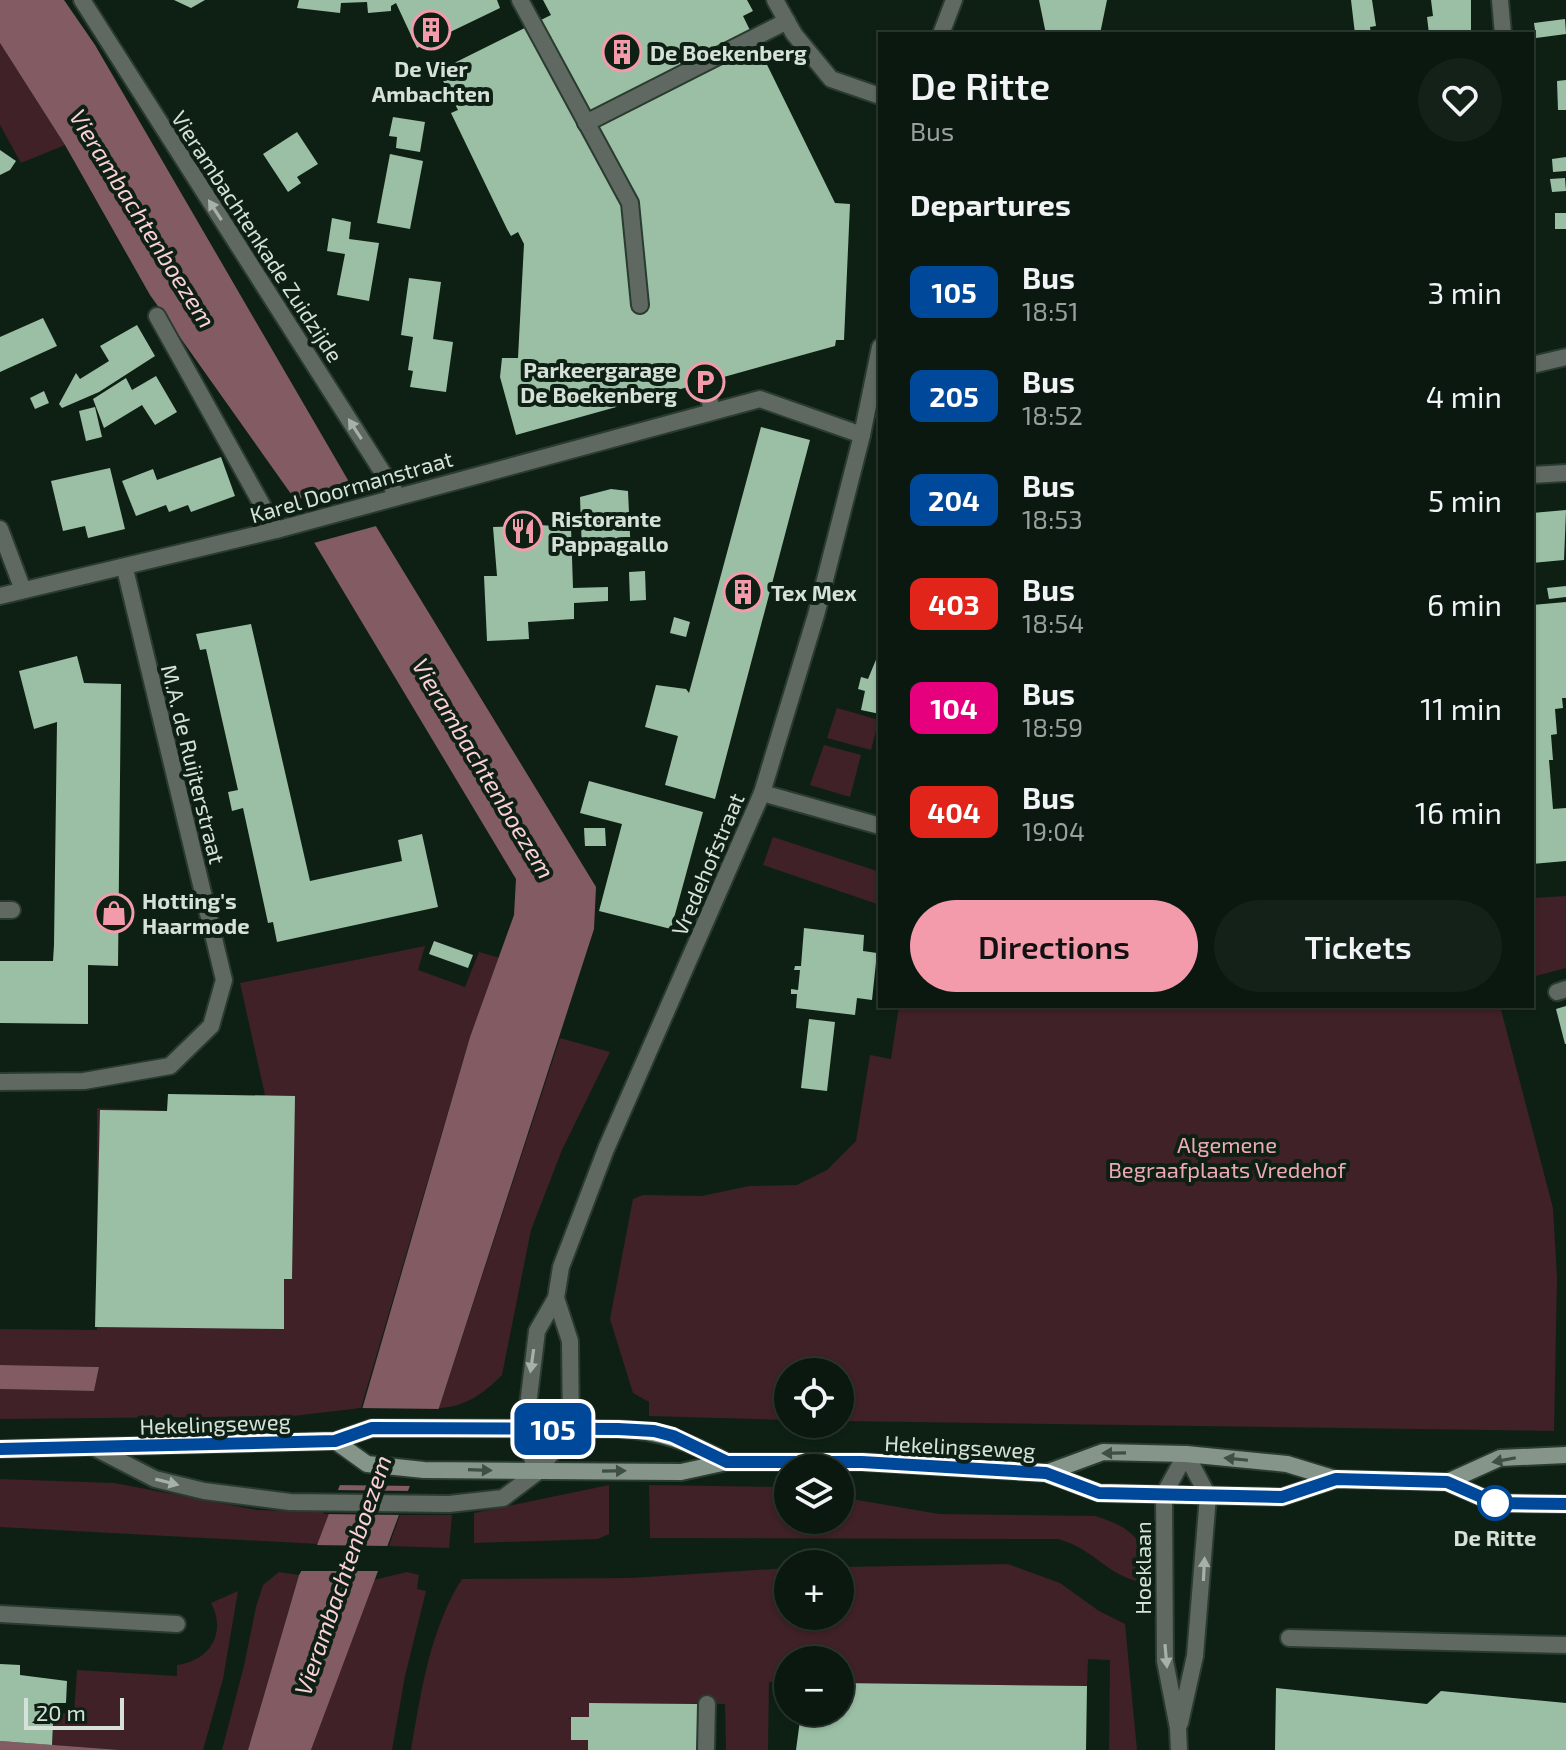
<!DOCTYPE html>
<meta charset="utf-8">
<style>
body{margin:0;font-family:"Exo 2",sans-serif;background:#132118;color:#f1f3f6;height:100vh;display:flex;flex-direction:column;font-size:30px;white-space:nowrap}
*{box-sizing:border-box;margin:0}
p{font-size:26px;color:#99a09e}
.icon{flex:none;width:44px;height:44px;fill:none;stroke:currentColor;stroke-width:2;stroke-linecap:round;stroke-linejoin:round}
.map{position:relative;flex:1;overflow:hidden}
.side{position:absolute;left:878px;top:32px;width:656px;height:976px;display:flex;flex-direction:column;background:#0a180f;border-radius:0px;box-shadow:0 2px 6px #0004,0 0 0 2px #2a372f}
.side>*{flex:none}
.badge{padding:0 16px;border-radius:12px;font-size:28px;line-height:52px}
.fabs{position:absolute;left:774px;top:1358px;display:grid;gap:16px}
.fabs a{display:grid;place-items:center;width:80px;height:80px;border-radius:50%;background:#0a180f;box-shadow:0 2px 6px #0004,0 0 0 2px #2a372f;font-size:40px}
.scale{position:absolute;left:24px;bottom:20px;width:100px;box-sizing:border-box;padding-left:8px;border:4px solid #d6e2d9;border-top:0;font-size:22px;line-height:28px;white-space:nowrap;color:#d6e2d9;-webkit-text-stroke:6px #0e2014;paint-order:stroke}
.map>.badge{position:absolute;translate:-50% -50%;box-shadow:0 0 0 4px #fff}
h2{padding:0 32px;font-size:30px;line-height:72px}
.round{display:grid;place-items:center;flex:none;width:84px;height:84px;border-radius:42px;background:#132118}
.overview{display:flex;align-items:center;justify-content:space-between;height:136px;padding:0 32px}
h1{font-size:38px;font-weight:600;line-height:60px}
.action{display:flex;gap:16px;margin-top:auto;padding:16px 32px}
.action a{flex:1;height:92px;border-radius:48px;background:#f39aab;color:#111;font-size:32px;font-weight:600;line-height:92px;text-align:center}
.action a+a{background:#132118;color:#f1f3f6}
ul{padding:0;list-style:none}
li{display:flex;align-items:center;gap:24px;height:104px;padding:0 32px}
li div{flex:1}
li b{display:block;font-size:30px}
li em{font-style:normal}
li .badge{min-width:88px;font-weight:700;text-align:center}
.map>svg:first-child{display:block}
</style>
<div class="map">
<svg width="1566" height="1750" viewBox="0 0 1566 1750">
<rect width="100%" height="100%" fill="#0e2014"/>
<!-- green -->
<g fill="#3f2127">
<polygon points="0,43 65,145 21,163 0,125"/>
<polygon points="837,708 879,720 871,750 827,738"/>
<polygon points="824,745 861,755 850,797 810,785"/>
<polygon points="773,837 880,872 880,905 763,865"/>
<polygon points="1566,896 1566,968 1532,977 1532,898"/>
<polygon points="425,946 418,970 465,987 479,952 500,958 470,1037 361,1408 293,1416 0,1419 0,1389 94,1391 99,1367 0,1365 0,1329 97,1330 97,1108 167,1111 265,1095 240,983"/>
<polygon points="899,1006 1500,1006 1553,1208 1557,1278 1554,1431 840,1421 840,1372 788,1372 788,1420 649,1416 649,1402 633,1393 610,1319 633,1199 643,1195 702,1196 749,1186 797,1185 827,1170 856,1141 870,1055 891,1059"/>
<path d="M560 1038 610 1052 562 1150 531 1230 502 1375C484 1393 466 1407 439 1408Z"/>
<polygon points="0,1479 114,1483 257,1510 330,1512 318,1544 0,1527"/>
<polygon points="609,1485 609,1534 598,1539 474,1543 474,1513"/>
<path d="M649 1485 788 1487V1520H840V1497L939 1514 1095 1516C1134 1528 1147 1542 1152 1583 1110 1582 1097 1549 1058 1539L650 1538Z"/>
<polygon points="400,1515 452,1515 449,1548 389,1546"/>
<path d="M1008 1564 1060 1583 1099 1611 1125 1624 1137 1750H1109L1110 1660 1088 1659 1087 1686 840 1683V1660H788V1682H769L768 1750H726L725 1704 589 1703V1717L567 1718 571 1719V1740H588V1750H411C421 1692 430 1629 462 1579L631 1578 788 1568V1616H840V1567Z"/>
<polygon points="279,1572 299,1575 248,1750 222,1750 244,1666 256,1607 263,1585"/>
<polygon points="407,1572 419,1575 417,1589 426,1591 405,1676 392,1750 311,1750 374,1580"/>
<path d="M238 1591 223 1679 203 1750H120L52 1745 54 1713 74 1714 77 1670 177 1676V1665C210 1661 227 1633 211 1603Z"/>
</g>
<!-- water -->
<g fill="#835b62">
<polygon points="0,0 64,0 95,45 352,487 596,887 594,929 439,1408 311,1750 248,1750 299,1575 317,1545 341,1482 470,1037 514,915 516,879 312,539 296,501 150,295 65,145 0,43"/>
<polygon points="0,1365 99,1367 94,1391 0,1389"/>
<polygon points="0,1741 120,1750 0,1750"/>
</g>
<!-- pier -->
<g fill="#0e2014">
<polygon points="355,483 380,525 310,544 291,501"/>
<polygon points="357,1408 443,1409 414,1486 335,1485"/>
<polygon points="333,1490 412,1491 404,1515 323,1514"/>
<polygon points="312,1545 389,1546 393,1546 382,1571 297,1571"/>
</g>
<!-- building -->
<g fill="#9bbfa4">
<polygon points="174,0 205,0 191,8"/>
<polygon points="299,0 497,0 500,8 417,48 396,3 391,6 391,11 368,13 367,2 341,3 340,13 297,8"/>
<polygon points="543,0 747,0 753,11 743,16 835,203 850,204 844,340 836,340 835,346 516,435 500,377 502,358 518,358 524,244 518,232 511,236 507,229 451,113 458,110 438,71 551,15"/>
<polygon points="1039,0 1107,0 1100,34 1046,34"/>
<polygon points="1351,0 1372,0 1376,26 1370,27 1371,34 1355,34"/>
<polygon points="1431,0 1471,0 1471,34 1429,34 1427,17 1433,16"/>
<polygon points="1565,19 1566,34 1536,38 1534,23"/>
<polygon points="1566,80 1566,110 1558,110 1557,81"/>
<polygon points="393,117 425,122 420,152 396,148 397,137 389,136"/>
<polygon points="297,132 318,164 297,177 301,183 288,192 263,154"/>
<polygon points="0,150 16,161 10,170 0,175"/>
<polygon points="390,154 423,161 410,229 377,223"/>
<polygon points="1566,157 1566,171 1553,172 1552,159"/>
<polygon points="1565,178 1566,191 1552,192 1550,179"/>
<rect x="1555" y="213" width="11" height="16"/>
<polygon points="332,218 351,222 349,239 379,243 369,301 337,295 345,254 327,251"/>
<polygon points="409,278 441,282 433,339 453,342 446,392 410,387 413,371 408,370 413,337 401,335"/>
<polygon points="43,318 57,346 0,372 0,337"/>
<polygon points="137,325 155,356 99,392 62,408 59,404 76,373 80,379 109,361 100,346"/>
<polygon points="156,376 177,412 155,425 142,405 104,428 93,399 126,378 132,390"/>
<polygon points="44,391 49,403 35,409 30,398"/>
<polygon points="95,407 102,437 86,441 79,411"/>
<polygon points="761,427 810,440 715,799 665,785 678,736 645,727 656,685 686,689 689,693"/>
<polygon points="221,457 235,496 191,512 188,505 169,512 166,505 136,516 122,481 153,469 157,480"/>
<polygon points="110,468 125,529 88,538 85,526 63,531 51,481"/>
<polygon points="611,489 628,491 631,556 618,557 618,539 594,540 594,551 582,552 580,497"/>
<polygon points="1566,510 1564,560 1532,563 1532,513"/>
<polygon points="539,518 539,525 571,527 573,588 608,587 608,601 574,603 574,619 528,622 529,639 487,641 484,576 497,576 493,527 522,526 521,519"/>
<polygon points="645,571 646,600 630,601 629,572"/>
<polygon points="1566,586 1566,597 1549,599 1547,588"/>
<polygon points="1566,602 1566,698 1562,698 1563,708 1555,709 1557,734 1551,735 1553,760 1549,760 1553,809 1566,808 1566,861 1532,864 1532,605"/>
<polygon points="674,617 690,622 686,637 670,633"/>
<polygon points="251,624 310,881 402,861 398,840 422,834 438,907 277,942 273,922 268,923 243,808 232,811 228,792 238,790 206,649 200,650 196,634"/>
<polygon points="880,650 880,714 861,710 865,691 858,689 861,677 868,679"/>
<polygon points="77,656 84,683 121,684 118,966 88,965 88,1024 0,1023 0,961 53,961 54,945 57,722 34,729 19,671"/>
<polygon points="589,781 703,812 671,929 599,911 622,824 580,813"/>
<polygon points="584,828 605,828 606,846 585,846"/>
<polygon points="804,928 864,935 863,951 877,953 872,1000 857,998 855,1015 796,1008 797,994 791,994 791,989 798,990 800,970 794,970 795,966 801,966"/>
<polygon points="434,941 473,955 468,968 429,954"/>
<polygon points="1566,1006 1566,1044 1565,1044 1556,1009"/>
<polygon points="809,1019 835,1022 827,1091 801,1088"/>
<polygon points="168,1094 295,1096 292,1279 284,1279 284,1329 95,1327 100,1110 167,1111"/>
<polygon points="0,1664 20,1665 20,1675 67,1681 66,1703 54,1703 52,1745 0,1741"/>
<polygon points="840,1683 1087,1686 1086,1750 796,1750 800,1720 797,1720 797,1712 840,1712"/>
<polygon points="1276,1688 1427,1704 1441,1691 1566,1703 1566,1750 1275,1750"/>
<polygon points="589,1703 698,1704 697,1750 588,1750 588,1740 571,1740 571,1717 589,1717"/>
</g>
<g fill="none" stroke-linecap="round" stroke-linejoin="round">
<!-- lane casing -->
<g stroke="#2a3b30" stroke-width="20">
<g id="lane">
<polyline points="762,793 880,826"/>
<polyline points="0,910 12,910"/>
<polyline points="1557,992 1566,989"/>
<polyline points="97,1449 155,1479 204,1491 290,1502 449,1504 503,1498 536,1473"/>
<polyline points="1289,1638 1566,1645"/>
</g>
</g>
<!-- street casing -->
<g stroke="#2a3b30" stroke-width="20">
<g id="street">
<polyline points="82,0 397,495"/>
<polyline points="520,0 630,203 640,305"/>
<polyline points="775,0 794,34 831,79 880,96"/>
<polyline points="1500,0 1503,34"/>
<polyline points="941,34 954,0"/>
<polyline points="586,123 787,21"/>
<polyline points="157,316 276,530"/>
<polyline points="1532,365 1566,357"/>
<polyline points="705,382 712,410"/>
<polyline points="1532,475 1566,473"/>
<polyline points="0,529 23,590"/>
<polyline points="0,596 276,530 760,399 862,435"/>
<polyline points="0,1082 84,1081 170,1066 211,1026 224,980 125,569"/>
<polyline points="536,1473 525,1430 537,1331 556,1298 561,1267 606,1149 762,793 816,615 862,435 880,347"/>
<polyline points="536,1473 571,1429 570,1341 556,1298"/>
<polyline points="0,1614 177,1624"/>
<polyline points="1180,1723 1195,1656 1208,1496 1186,1454"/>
<polyline points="706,1750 707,1704"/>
<polyline points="1179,1750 1178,1728 1165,1661 1164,1494 1186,1454"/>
</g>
</g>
<!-- secondary casing -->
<g stroke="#2a3b30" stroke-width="20">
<g id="secondary">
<polyline points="335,1441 367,1464 424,1470 681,1472 727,1462 862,1462 1046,1473 1099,1493 1282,1497 1336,1479"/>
<path d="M0 1449 335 1441 372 1428 618 1429C660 1431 690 1442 727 1462"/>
<polyline points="1046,1473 1103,1452 1186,1454 1287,1464 1336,1479 1447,1482 1495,1503 1566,1504"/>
<polyline points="1447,1482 1500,1458 1566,1455"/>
</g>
</g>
<!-- lane -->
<use href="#lane" stroke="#5f6861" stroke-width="16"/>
<!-- street -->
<use href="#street" stroke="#5f6861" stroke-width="16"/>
<!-- secondary -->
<use href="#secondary" stroke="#86958a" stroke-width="16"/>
</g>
<!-- one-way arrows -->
<defs><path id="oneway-solid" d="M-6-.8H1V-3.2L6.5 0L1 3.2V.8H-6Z" transform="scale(2)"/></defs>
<g fill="#a6b1a9">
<use href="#oneway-solid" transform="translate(215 210) rotate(-123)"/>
<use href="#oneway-solid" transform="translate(355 429) rotate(-123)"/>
<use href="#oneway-solid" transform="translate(532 1361) rotate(98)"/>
<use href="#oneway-solid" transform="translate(167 1482) rotate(14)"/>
<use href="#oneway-solid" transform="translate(1204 1569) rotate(-87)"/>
<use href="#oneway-solid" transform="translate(1166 1656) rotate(85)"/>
</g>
<g fill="#3e4f43">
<use href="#oneway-solid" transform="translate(1114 1453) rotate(179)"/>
<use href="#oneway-solid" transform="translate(1236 1459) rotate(-174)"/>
<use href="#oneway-solid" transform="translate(1504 1460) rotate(169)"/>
<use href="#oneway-solid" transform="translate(480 1470) rotate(2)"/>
<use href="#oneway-solid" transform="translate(614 1471) rotate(-1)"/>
</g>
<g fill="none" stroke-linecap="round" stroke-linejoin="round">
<!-- line casing -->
<g stroke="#fff" stroke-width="18">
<polyline id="line" points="0,1449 335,1441 372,1428 618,1429 654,1431 673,1436 727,1462 862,1462 1046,1473 1099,1493 1282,1497 1336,1479 1447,1482 1495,1503 1566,1504"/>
</g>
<!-- line -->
<use href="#line" stroke="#004899" stroke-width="12"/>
</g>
<!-- icons -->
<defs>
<g id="building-ring" transform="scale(2)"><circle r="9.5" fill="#0e2014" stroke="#f39aab" stroke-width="1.5"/><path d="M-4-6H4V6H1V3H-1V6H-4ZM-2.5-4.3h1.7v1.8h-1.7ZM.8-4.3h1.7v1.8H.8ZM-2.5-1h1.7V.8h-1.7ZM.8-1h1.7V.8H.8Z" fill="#f39aab"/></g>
<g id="parking-ring" transform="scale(2)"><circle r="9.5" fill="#0e2014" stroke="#f39aab" stroke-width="1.5"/><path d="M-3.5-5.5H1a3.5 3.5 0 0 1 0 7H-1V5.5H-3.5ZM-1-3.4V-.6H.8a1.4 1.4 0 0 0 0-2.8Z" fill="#f39aab"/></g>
<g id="restaurant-ring" transform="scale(2)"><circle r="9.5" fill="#0e2014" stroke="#f39aab" stroke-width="1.5"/><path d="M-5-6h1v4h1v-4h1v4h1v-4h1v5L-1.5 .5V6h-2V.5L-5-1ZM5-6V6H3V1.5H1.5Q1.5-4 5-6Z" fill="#f39aab"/></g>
<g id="shop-ring" transform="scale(2)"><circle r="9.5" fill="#0e2014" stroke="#f39aab" stroke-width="1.5"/><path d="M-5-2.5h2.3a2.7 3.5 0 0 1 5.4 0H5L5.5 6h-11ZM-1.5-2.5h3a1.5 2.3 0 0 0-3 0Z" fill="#f39aab"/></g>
</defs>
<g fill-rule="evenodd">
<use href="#building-ring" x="431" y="30"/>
<use href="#building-ring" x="622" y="52"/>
<use href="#parking-ring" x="705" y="382"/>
<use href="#restaurant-ring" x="523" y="531"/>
<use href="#building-ring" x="743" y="592"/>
<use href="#shop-ring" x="114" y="913"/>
</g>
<!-- markers -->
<circle fill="#fff" stroke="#004899" stroke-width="4" cx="1495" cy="1503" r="16"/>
<g text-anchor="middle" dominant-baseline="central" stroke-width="8" stroke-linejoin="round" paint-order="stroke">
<!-- poi labels -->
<g font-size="22" font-weight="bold" fill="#d6e2d9" stroke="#0e2014" text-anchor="start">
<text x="650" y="52">De Boekenberg</text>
<text x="431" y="68" text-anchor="middle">De Vier<tspan x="431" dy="25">Ambachten</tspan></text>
<text x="677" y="369" text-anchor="end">Parkeergarage<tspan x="677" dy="25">De Boekenberg</tspan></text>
<text x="551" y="518">Ristorante<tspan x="551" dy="25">Pappagallo</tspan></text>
<text x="771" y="592">Tex Mex</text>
<text x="142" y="900">Hotting's<tspan x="142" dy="25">Haarmode</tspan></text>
</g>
<!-- street labels -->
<g font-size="22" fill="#d6e2d9" stroke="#0e2014">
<text transform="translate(258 236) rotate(57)">Vierambachtenkade Zuidzijde</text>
<text transform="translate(351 486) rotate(-16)">Karel Doormanstraat</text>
<text transform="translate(194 764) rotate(76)">M.A. de Ruijterstraat</text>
<text transform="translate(707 864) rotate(-67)">Vredehofstraat</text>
<text transform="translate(215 1423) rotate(-2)">Hekelingseweg</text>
<text transform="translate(960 1446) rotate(3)">Hekelingseweg</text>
<text transform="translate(1142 1568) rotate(-90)">Hoeklaan</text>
</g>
<!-- park labels -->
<g font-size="22" fill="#efa9b5" stroke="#0e2014">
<text x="1227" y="1144">Algemene<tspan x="1227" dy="25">Begraafplaats Vredehof</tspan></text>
</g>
<!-- stop labels -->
<g font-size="22" font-weight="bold" fill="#d6e2d9" stroke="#0e2014">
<text x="1495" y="1537">De Ritte</text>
</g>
<!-- water labels -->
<g font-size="24" font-style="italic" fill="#fcd0d7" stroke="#0e2014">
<text transform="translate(143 218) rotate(58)">Vierambachtenboezem</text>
<text transform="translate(484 768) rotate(59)">Vierambachtenboezem</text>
<text transform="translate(342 1575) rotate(-71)">Vierambachtenboezem</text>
</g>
</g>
</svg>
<div class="fabs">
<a><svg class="icon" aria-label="locate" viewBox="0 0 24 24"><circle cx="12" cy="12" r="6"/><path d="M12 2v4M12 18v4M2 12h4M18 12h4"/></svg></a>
<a><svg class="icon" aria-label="layers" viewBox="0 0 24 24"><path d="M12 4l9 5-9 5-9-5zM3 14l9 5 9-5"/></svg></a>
<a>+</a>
<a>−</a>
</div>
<div class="scale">20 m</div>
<b class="badge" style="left:553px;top:1429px;background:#004899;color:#fff">105</b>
<section class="side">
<div class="overview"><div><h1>De Ritte</h1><p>Bus</p></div><a class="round"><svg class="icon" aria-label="heart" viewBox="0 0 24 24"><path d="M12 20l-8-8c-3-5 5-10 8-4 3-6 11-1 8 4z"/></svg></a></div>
<h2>Departures</h2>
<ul>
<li><span class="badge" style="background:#004899;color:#fff">105</span><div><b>Bus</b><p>18:51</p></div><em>3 min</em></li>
<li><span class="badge" style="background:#004899;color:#fff">205</span><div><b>Bus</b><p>18:52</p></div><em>4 min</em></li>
<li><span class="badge" style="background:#004899;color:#fff">204</span><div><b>Bus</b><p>18:53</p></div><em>5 min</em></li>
<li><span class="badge" style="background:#e1251b;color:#fff">403</span><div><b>Bus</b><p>18:54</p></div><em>6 min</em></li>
<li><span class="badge" style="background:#e6007e;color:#fff">104</span><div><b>Bus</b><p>18:59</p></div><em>11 min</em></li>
<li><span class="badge" style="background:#e1251b;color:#fff">404</span><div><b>Bus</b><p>19:04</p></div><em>16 min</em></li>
</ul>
<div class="action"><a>Directions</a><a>Tickets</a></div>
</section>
</div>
